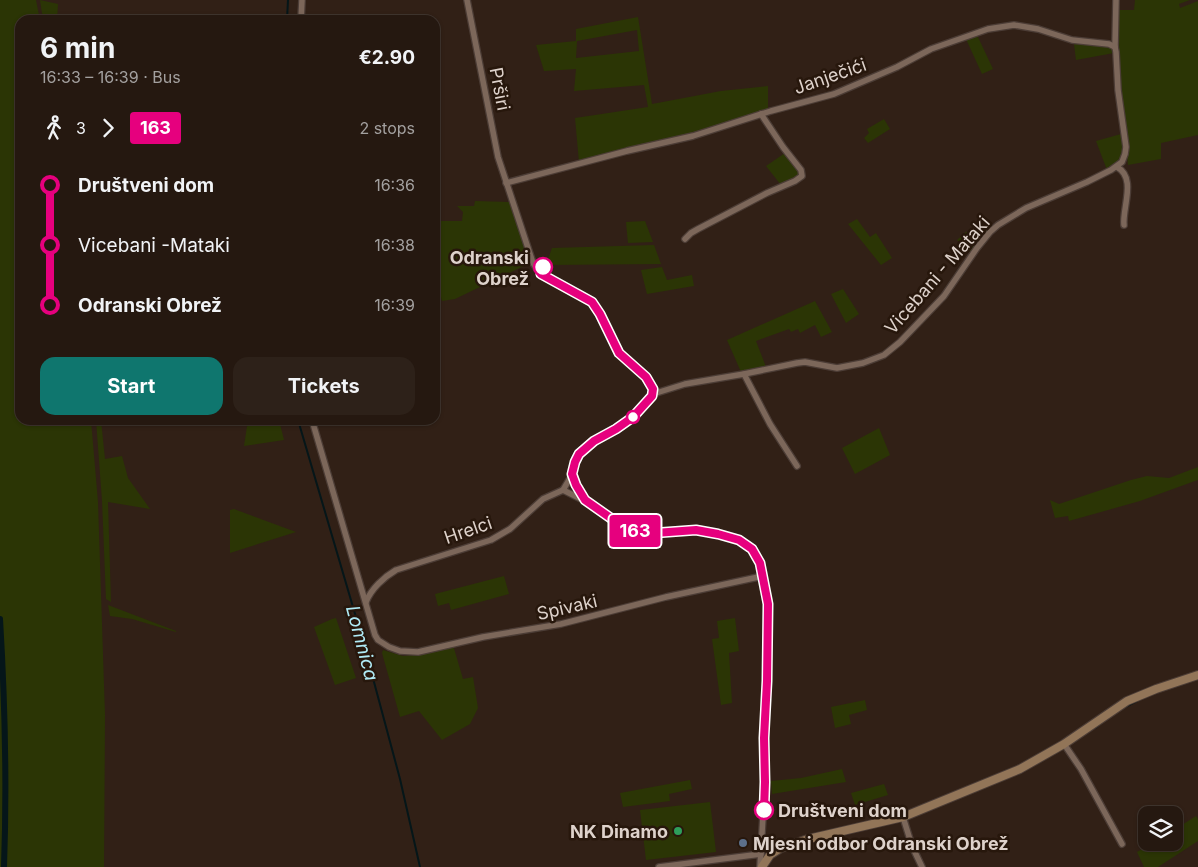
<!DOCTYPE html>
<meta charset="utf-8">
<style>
body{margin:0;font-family:Inter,sans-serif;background:#2d2119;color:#f1f3f6;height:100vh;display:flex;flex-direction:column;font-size:19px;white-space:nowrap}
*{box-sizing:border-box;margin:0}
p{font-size:16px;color:#a3a09f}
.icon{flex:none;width:28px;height:28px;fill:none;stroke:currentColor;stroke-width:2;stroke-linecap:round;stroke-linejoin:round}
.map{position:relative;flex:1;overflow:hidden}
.details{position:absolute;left:15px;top:15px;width:425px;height:410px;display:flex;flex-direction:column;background:#251810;border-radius:15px;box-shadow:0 1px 4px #0004,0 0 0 1px #423730}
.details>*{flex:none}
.badge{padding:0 10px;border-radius:4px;font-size:18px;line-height:32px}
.tools{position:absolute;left:1138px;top:806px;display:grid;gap:10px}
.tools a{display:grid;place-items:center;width:45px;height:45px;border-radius:10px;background:#251810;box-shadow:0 1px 4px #0004,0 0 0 1px #423730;font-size:25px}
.map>.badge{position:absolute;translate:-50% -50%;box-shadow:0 0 0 2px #fff}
.legs{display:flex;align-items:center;gap:8px;height:55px;padding:0 25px;font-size:16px}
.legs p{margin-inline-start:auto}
.head{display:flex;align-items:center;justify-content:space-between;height:85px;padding:0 25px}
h1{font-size:28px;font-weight:700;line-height:38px}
.button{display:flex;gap:10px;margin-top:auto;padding:10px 25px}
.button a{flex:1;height:58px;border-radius:15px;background:#0f766e;color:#fff;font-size:20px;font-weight:700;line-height:58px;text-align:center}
.button a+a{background:#2d2119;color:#f1f3f6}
ul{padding:0 25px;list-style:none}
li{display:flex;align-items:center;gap:18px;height:60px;font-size:19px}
li i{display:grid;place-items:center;width:8px;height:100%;margin:0 6px;background:currentColor}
li i::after{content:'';width:12px;height:12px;margin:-6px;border:4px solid;border-radius:50%;background:#251810}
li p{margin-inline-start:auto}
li:first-child i{background:linear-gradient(#0000 50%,currentColor 0)}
li:last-child i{background:linear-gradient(currentColor 50%,#0000 0)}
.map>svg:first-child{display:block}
</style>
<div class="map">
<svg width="1198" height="867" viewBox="0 0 1198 867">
<rect width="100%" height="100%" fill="#312016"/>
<!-- green -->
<g fill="#2b3505" fill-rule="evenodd">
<polygon points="0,0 36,0 40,20 20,20 20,420 91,420 98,502 105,715 104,867 0,867"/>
<polygon points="40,0 58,4 57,20 43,20"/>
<polygon points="1135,0 1190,0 1179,4 1180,8 1198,1 1198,135 1161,143 1161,159 1128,165 1119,73 1117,10 1134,10"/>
<path d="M638 17 652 104 721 91 768 86V110L714 128 579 162 575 118 648 107 644 85 574 91 576 69 544 71 536 45 576 41V29ZM637 30 639 51 576 58 577 41Z"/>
<polygon points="977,35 993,69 982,74 966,39"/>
<polygon points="1074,44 1107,46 1112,49 1114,53 1076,60"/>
<polygon points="884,119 890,129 868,143 864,138 869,133 867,129"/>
<path d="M1121 134C1124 154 1123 158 1107 170L1096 141Z"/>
<polygon points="785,153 799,171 799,176 781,185 766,166"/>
<polygon points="475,201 509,202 530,263 455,299 442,301 435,278 435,221 462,221 463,212 457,206 474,206"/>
<polygon points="857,219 870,237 876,233 892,258 881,265 848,224"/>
<polygon points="645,221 653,242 628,243 626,222"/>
<polygon points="988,223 994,226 971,253 957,240 966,232 973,237"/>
<polygon points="654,245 661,264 546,265 552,248"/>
<polygon points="662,267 667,280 692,275 694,286 647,294 641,270"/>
<polygon points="843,289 859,314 846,323 831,294"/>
<polygon points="815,301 832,332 821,337 815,325 800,333 798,329 791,332 789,329 756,341 766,367 741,372 727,340"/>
<polygon points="96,420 101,420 105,459 122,456 128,478 150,509 108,502 111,602 106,599 102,501"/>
<polygon points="248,420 279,420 284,440 244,446"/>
<polygon points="879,428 890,455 855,474 842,448"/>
<polygon points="1198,467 1198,480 1195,481 1140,501 1069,521 1068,516 1055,518 1050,500 1059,504 1131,480 1147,476 1169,478"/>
<polygon points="234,509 296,532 230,553 230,510"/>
<polygon points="504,576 509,594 451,610 449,603 438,606 435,594"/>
<polygon points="108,605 176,631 176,632 132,619 110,616"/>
<polygon points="336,618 356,678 335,685 314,627 332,619"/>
<polygon points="735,618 739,651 729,653 732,703 721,705 712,639 719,638 717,621"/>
<polygon points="453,645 463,679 473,677 478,708 470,724 442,740 419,711 400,717 382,653 383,650 403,656 414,655"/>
<polygon points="865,700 867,710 849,715 851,724 835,728 831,707"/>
<polygon points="842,769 846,782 772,794 771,781 801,778"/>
<polygon points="690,780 692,789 669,794 670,801 623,807 620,793"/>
<polygon points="884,784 888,795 855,805 851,793"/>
<polygon points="710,802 716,852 646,860 640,810"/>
<polygon points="1196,816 1198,819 1198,841 1158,867 1144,867 1137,852 1153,843 1174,842 1174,830"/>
</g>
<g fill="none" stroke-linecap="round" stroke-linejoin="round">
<!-- stream -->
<g stroke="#051619" stroke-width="2">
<polyline points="287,20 288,0"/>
<polyline points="298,420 363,641 400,779 420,867"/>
<polyline points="1119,710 1137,701"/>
<polyline points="1095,728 1105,720"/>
</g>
<!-- canal -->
<path stroke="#051619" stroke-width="6" d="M0 619C5 702 7 784 4 867"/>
<!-- minor casing -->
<g stroke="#4c3d36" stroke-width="8">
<g id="minor">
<polyline points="467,0 498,157 533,263 537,269 547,278 579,294 592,302 600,314 619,353 646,377 653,389 652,397 649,401 633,417 616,429 594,441 579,454 575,462 572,474 576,485 585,500 622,526 638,532 655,533 696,530 718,534 739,540 752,549 760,563 768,604 767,669 764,738 765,782 760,867"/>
<polyline points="301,20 302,0"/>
<path d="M1117 167C1137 178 1122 208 1124 225"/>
<polyline points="506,183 627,151 693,136 771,111 834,94 897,67 931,49 988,29 1014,25 1038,29 1072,40 1109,44 1115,47"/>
<polyline points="685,239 691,233 698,229 767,193 795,181 802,176 801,170 783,147 761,114"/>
<polyline points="744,374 770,424 797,466"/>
<polyline points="653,394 685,384 744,374 797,363 805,362 837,368 863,363 884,355 900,342 944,296 977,248 990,232 998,225 1026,208 1087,182 1111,170 1122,162 1125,154 1126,147 1118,90 1116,52 1115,47 1116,0"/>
<polyline points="312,420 375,635 378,640 389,647 400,651 418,652 483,637 561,624 666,597 763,576"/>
<polyline points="563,490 583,500"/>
<path d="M366 602C371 589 384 577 396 570L491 540 510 529 543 499 563 490 572 475"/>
<polyline points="1064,744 1081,769 1122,844"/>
<polyline points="903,817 912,846 922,867"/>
<polyline points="762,842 791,843"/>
<polyline points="659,867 761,854"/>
</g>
</g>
<!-- secondary casing -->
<g stroke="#4c3d36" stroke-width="10">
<polyline id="secondary" points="762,867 770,855 781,848 808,839 903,817 1020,769 1064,744 1127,701 1156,689 1198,675"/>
</g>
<!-- minor -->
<use href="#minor" stroke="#7c675a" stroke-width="5.5"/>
<!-- secondary -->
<use href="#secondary" stroke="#927558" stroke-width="8"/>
</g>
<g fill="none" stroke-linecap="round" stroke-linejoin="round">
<!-- line-1 casing -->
<g stroke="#fff" stroke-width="11">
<polyline id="line-1" points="543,267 541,274 592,302 600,314 619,353 646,377 653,389 652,396 633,417 616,429 594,441 579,454 575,462 572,474 576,485 585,500 622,526 638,532 655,533 696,530 718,534 739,540 752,549 760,563 768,604 767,681 764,738 765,782 764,810"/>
</g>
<!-- line-1 -->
<use href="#line-1" stroke="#e6007e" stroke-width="8"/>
</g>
<!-- markers -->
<g fill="#fff" stroke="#e6007e" stroke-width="2.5">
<circle cx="543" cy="267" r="9"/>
<circle cx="633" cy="417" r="6"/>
<circle cx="764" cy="810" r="9"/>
</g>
<circle fill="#2e9e5b" stroke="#27170c" stroke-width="2" cx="678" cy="831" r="5"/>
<circle fill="#5c6f8a" stroke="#27170c" stroke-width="2" cx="743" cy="843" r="5"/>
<g text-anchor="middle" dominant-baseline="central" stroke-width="5" stroke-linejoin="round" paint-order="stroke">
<!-- street labels -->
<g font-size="18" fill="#ded2cb" stroke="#27170c">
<text transform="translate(830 76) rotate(-19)">Janječići</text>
<text transform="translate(500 89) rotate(79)">Prširi</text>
<text transform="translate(937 275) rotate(-49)">Vicebani - Mataki</text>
<text transform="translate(468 530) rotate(-19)">Hrelci</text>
<text transform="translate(567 607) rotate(-13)">Spivaki</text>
</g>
<!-- stop labels -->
<g font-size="18" font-weight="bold" fill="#ded2cb" stroke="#27170c" text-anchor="end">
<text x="529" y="257">Odranski<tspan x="529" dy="21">Obrež</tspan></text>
<text x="778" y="810" text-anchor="start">Društveni dom</text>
</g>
<!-- poi labels -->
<g font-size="18" font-weight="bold" fill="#ded2cb" stroke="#27170c" text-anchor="end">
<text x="668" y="831">NK Dinamo</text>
<text x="753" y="843" text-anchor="start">Mjesni odbor Odranski Obrež</text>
</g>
<!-- water labels -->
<g font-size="19" font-style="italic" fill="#b0ebf6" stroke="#27170c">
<text transform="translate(362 643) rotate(75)">Lomnica</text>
</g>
</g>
</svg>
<div class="tools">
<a><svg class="icon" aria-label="layers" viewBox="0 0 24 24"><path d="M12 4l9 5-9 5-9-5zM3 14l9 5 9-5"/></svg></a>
</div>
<b class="badge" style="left:635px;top:531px;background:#e6007e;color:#fff">163</b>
<section class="details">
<div class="head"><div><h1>6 min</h1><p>16:33 – 16:39 · Bus</p></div><b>€2.90</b></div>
<div class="legs"><svg class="icon" aria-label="walk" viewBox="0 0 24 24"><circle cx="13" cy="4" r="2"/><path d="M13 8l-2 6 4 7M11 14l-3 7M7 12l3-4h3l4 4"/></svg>3<svg class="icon" aria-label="forward" viewBox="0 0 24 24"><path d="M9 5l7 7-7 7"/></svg><b class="badge" style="background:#e6007e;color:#fff">163</b><p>2 stops</p></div>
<ul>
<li><i style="color:#e6007e"></i><b>Društveni dom</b><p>16:36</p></li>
<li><i style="color:#e6007e"></i><span>Vicebani -Mataki</span><p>16:38</p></li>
<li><i style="color:#e6007e"></i><b>Odranski Obrež</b><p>16:39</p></li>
</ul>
<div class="button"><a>Start</a><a>Tickets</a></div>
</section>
</div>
